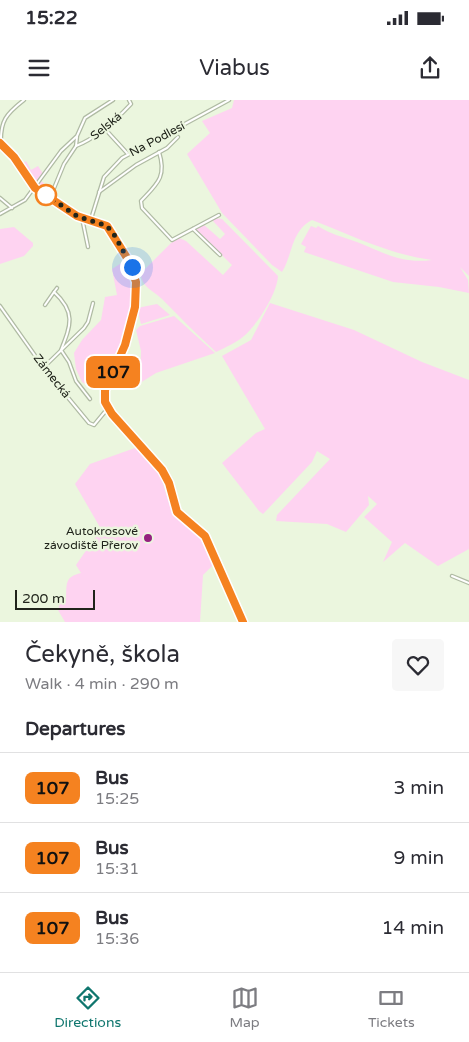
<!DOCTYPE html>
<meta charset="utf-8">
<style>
body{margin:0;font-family:"Varela Round",sans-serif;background:#f7f7f7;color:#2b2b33;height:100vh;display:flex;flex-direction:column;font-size:19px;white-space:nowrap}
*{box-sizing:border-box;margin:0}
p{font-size:16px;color:#7c7c81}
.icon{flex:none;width:28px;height:28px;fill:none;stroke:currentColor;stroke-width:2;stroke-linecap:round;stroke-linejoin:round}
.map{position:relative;height:522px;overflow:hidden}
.drawer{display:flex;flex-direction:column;background:#fff;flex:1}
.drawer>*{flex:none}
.badge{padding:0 10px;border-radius:8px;font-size:18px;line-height:32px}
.scale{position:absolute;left:15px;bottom:12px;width:80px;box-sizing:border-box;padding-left:5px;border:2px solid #20241b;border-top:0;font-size:14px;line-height:18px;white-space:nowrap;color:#20241b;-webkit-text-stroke:4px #ebf6de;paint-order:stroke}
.you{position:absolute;width:25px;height:25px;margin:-12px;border:4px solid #fff;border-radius:50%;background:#1a73e8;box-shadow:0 0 0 8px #1a73e833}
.map>.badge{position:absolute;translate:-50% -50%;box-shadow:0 0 0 2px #fff}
h2{padding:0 25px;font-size:19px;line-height:45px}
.round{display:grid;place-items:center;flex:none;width:52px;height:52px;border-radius:5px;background:#f7f7f7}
.head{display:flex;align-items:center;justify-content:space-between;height:85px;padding:0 25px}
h1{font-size:24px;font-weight:600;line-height:38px}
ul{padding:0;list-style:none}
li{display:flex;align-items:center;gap:15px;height:70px;padding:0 25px;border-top:1px solid #e1e1e2}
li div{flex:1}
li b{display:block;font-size:19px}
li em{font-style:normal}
li .badge{min-width:55px;font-weight:700;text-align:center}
.status{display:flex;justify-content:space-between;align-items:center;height:35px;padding:0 25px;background:#fff;direction:ltr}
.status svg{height:14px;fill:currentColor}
header{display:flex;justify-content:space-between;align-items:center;height:65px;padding:0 25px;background:#fff;font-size:22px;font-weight:600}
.dock{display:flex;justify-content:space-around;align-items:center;height:70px;border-top:1px solid #e1e1e2;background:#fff;font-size:14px;color:#7c7c81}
.dock a{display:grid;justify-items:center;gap:2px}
.dock .on{color:#0f766e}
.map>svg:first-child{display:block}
</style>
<div class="status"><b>15:22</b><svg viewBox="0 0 49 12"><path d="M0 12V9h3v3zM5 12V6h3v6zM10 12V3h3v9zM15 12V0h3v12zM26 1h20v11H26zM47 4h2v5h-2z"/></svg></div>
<header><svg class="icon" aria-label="menu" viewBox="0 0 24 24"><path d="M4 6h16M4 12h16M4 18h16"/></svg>Viabus<svg class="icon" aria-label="share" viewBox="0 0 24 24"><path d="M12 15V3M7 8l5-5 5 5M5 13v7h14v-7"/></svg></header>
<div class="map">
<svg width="469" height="522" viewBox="0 0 469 522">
<rect width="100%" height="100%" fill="#ebf6de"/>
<!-- green -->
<g fill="#fed3f1">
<path d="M234 0H469V176L460 167 468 180 469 193 439 187 393 182 304 152 306 147 301 144 311 126 316 128 318 126C330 134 343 137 357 142 384 153 402 164 432 160 388 154 353 136 312 120 291 131 293 154 282 172L272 165 222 113 187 54 210 33 202 21 232 8Z"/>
<path d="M26 61 31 70 38 66 44 75 40 80 48 87 50 85 53 88 49 95C37 86 29 77 22 64Z"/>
<path d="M214 118 222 119 278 176C277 194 257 225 244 236 236 243 226 247 216 252 197 235 180 217 162 199 153 190 144 189 141 176L142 172 171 143 179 138 186 141 223 175 232 165 195 129 203 124 220 139 225 134 213 121Z"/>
<polygon points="14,127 33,143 33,146 24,156 0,164 0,129"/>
<path d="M123 162 129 165C141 200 128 238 111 268 107 274 106 281 100 284L95 280 87 285 82 282 76 269 74 253 82 240 101 220 105 197 117 195 112 169Z"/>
<polygon points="270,203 354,230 422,262 469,280 469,449 438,466 405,443 383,462 392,442 364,417 377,404 368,396 369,405 346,432 327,424 276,421 277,415 330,359 317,351 312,362 265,412 263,414 259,411 222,363 256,333 265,329 222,256 251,240"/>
<polygon points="157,204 170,215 141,224 137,208"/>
<polygon points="174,216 215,253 156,273 140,283 141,251 136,230 140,226"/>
<path d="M135 348C161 352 163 394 173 412 176 416 182 418 185 422 200 436 206 445 215 463L203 475 200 522H65L58 510 61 500 66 499C67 484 64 477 81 473L76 465 101 429 75 384 90 364Z"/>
</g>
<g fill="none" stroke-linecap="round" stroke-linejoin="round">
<!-- street casing -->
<g stroke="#b0bba4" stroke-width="4.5">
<g id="street">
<polyline points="105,29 127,53"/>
<path d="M1 44C0 21 6 14 24 0"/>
<path d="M76 46C97 38 115 21 131 4L129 0"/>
<path d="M159 52C167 77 157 84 141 101L142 108 172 140 219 115"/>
<polyline points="99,92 136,65 167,48 178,37"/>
<polyline points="0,98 12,108"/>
<polyline points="50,98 64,64 76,46 77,37"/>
<polyline points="0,114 25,100 61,51 77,36 85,18 113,0"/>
<polyline points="82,118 88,147"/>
<polyline points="91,119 104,77 122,58 229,0"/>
<polyline points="193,129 220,155"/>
<polyline points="54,192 57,188"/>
<path d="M45 205 54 192C76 212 71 225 61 250L69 262 76 281 90 299"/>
<polyline points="0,206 46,271 89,323 94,325 108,308"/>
<polyline points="44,267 84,228 88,222 93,203"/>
<polyline points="452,476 469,483"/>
</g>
</g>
<!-- secondary casing -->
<g stroke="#b0bba4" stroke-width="5.5">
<polyline id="secondary" points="0,43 14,57 35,87 75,115 107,126 128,158 136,182 135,207 125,245 105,289 105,302 114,316 162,370 169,383 177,412 199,429 206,439 243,522"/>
</g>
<!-- street -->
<use href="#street" stroke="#fff" stroke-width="2"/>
<!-- secondary -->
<use href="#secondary" stroke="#fff" stroke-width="3"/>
</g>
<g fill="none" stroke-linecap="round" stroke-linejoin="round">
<!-- line casing -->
<g stroke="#fff" stroke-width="11">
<polyline id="line" points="0,43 14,57 35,88 77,116 107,126 129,161 136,182 135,207 125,245 105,290 105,302 112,314 162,370 169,383 177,412 205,436 243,522"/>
</g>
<!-- line -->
<use href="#line" stroke="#f58220" stroke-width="8"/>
<!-- walk -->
<polyline stroke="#20241b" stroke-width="5" stroke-dasharray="0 9" points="46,95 77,116 107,126 115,136 132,167"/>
</g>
<!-- markers -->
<circle fill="#fff" stroke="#f58220" stroke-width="2.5" cx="46" cy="95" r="10"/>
<circle fill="#94217f" stroke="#ebf6de" stroke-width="2" cx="148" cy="438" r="5"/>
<g text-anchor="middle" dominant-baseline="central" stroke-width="5" stroke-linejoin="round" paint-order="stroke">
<!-- street labels -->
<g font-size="12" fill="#20241b" stroke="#ebf6de">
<text transform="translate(106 26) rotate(-39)">Selská</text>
<text transform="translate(157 39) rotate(-28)">Na Podlesí</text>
<text transform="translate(52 276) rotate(52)">Zámecká</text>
</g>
<!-- poi labels -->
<g font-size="12" fill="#20241b" stroke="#ebf6de" text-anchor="end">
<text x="138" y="431">Autokrosové<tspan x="138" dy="14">závodiště Přerov</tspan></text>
</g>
</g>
</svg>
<div class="scale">200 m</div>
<div class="you" style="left:132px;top:167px"></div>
<b class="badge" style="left:113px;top:272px;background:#f58220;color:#111">107</b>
</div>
<section class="drawer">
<div class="head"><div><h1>Čekyně, škola</h1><p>Walk · 4 min · 290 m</p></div><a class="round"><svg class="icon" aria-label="heart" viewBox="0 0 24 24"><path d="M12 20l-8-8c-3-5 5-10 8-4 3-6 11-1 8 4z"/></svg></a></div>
<h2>Departures</h2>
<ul>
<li><span class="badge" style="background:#f58220;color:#111">107</span><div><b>Bus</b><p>15:25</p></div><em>3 min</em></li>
<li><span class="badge" style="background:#f58220;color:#111">107</span><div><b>Bus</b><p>15:31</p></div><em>9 min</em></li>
<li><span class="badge" style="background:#f58220;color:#111">107</span><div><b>Bus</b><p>15:36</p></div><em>14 min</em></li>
</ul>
</section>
<nav class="dock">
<a class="on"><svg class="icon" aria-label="directions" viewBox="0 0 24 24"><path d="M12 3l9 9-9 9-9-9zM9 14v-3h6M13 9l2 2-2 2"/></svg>Directions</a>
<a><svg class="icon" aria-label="map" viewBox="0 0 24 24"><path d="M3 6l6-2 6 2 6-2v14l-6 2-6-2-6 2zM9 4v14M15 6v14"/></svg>Map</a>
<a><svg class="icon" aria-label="tickets" viewBox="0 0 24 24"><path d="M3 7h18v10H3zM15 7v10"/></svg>Tickets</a>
</nav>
